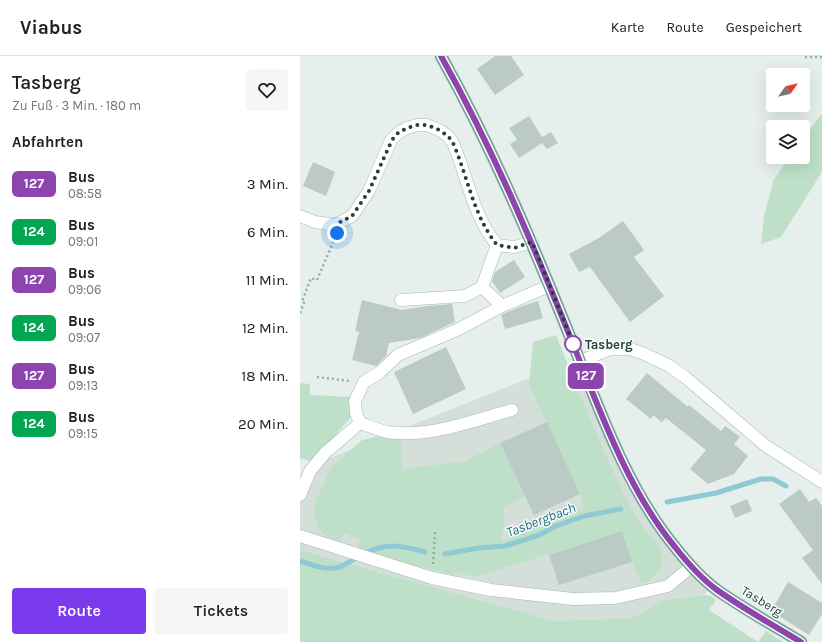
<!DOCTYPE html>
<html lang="de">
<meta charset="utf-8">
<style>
body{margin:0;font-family:Karla,sans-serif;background:#f6f6f6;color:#202124;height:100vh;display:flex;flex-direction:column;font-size:15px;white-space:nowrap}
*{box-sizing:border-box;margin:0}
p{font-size:13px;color:#757577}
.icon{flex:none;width:22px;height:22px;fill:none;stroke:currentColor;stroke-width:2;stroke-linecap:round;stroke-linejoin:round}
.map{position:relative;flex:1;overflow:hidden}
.drawer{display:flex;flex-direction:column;background:#fff;width:300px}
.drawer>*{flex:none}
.badge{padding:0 8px;border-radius:6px;font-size:14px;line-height:26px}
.needle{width:26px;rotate:56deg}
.tools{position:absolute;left:466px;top:12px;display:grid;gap:8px}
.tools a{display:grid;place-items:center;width:44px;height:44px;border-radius:4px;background:#fff;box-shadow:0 4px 16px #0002;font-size:20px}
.you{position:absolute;width:20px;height:20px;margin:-10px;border:3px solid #fff;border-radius:50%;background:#1a73e8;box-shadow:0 0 0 6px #1a73e833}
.map>.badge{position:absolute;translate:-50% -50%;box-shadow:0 0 0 2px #fff}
h2{padding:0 12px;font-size:15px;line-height:36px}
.round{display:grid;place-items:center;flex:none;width:42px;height:42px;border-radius:4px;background:#f6f6f6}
.summary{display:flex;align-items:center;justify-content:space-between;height:68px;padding:0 12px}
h1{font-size:19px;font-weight:600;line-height:30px}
.primary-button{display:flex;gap:8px;margin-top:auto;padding:8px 12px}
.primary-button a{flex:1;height:46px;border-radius:4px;background:#7c3aed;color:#fff;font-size:16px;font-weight:600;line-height:46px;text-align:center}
.primary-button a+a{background:#f6f6f6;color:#202124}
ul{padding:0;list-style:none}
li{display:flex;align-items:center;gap:12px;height:48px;padding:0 12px}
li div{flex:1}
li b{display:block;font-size:15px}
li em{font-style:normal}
li .badge{min-width:44px;font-weight:700;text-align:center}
header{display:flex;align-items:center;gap:24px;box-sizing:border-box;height:56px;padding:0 20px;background:#fff;border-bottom:1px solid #e0e0e0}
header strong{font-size:19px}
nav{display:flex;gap:22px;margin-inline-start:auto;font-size:14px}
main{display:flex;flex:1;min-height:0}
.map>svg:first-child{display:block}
</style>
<header>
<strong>Viabus</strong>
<nav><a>Karte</a><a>Route</a><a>Gespeichert</a></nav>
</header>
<main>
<section class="drawer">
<div class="summary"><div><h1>Tasberg</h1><p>Zu Fuß · 3 Min. · 180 m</p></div><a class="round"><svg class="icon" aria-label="heart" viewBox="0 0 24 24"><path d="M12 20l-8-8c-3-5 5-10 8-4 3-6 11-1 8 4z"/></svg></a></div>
<h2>Abfahrten</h2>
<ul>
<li><span class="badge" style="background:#8e44ad;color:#fff">127</span><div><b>Bus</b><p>08:58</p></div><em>3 Min.</em></li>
<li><span class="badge" style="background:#00a651;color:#fff">124</span><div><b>Bus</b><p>09:01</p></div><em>6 Min.</em></li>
<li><span class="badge" style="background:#8e44ad;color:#fff">127</span><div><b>Bus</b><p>09:06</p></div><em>11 Min.</em></li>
<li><span class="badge" style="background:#00a651;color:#fff">124</span><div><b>Bus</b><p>09:07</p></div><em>12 Min.</em></li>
<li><span class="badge" style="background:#8e44ad;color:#fff">127</span><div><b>Bus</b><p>09:13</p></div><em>18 Min.</em></li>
<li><span class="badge" style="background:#00a651;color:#fff">124</span><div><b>Bus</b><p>09:15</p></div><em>20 Min.</em></li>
</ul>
<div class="primary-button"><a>Route</a><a>Tickets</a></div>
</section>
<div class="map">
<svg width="522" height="586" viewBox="0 0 522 586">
<rect width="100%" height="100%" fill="#e6efeb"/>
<!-- built -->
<polygon fill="#d4dfda" points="272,305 308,361 339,428 379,491 415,527 404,539 364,544 332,562 255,565 0,494 0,441 10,410"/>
<!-- green -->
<g fill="#bfe0c8">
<polygon points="522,57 522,116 481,181 461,188 464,160 474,123 490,101 503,101 503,83"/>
<path d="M256 279C278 334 300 389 326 442 331 452 337 462 343 471 348 478 359 488 361 496 366 511 356 523 341 527L332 506 322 475 176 521 156 516 153 519 57 494 60 483 44 477 41 484 39 485 28 482 20 474 14 459 16 445 31 411 62 384 83 379 102 381V413L165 405 200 387 225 441 203 451 204 464 201 485 240 472 284 452 280 438 229 329 233 286Z"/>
<polygon points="0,327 10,328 10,339 50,341 52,360 12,406 0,402"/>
<polygon points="0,494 255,565 332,562 364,544 404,539 411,540 416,544 409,554 458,586 466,575 483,586 0,586"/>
</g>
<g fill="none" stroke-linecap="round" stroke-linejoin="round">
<!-- stream -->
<g stroke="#8ec9d4" stroke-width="5">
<polyline points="367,446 416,437 461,423 473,423 486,430"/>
<polyline points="145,498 178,492 205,490 239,479 256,470 284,460 321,453"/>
<path d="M0 505C12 509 27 515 40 511 47 508 55 502 62 499 86 486 100 489 125 496"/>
</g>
</g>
<!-- building -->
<g fill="#bbcac4">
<polygon points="195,0 211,0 224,19 195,39 177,13"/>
<polygon points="229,60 242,81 251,76 258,87 247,93 242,87 219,102 210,88 217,84 209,72"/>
<polygon points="13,106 35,116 26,140 3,130"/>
<polygon points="323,165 344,194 334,201 364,240 330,266 290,211 279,216 269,198 299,182"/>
<polygon points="214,204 225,221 200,237 192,225 195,216"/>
<polygon points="62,244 102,254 127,250 152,248 155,266 120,282 89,287 86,300 76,310 52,304 59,276 55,275"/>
<polygon points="238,245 243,262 205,273 201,259 219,251"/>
<polygon points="146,291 166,333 113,358 94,316"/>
<polygon points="347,317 388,351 389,349 421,375 425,370 440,381 434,388 448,400 434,418 408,428 390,413 406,394 366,362 362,366 353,359 351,363 326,343"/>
<polygon points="247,366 280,438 234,459 200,387"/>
<polygon points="500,433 509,446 516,442 522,450 522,528 502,502 513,494 479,448"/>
<polygon points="447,443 452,455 435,462 430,450"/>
<polygon points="322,475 332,506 259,529 249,499"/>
<polygon points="488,526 522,547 522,558 509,579 471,555"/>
</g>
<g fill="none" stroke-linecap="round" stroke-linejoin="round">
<!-- minor casing -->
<g stroke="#a8b8b2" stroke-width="13">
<g id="minor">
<path d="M0 160 15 166 35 169 52 160 69 135 91 84 98 77 107 72 117 69H127L139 74 148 80 153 87C168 122 172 158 197 189L214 191 232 186"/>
<polyline points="182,231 202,250"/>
<polyline points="101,244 165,240 182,231 197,189"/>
<polyline points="280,305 311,293 330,293 342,297 368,309 385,321 466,390 522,426"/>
<path d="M212 354C172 365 129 382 87 376 78 374 69 370 60 367L56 357 55 345 64 326 79 317 98 299 157 274 202 250 249 230"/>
<polyline points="0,439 10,415 25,397 60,367"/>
<polyline points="0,480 132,522 191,534 273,543 315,542 368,530 392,510"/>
</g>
</g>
<!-- major casing -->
<g stroke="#c2cac8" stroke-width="13">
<path id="major" d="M141 0C192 91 232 186 271 283 299 352 327 433 375 491 386 505 402 523 417 534 444 553 473 569 501 586"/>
</g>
<!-- path -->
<g stroke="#86b3a5" stroke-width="2.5" stroke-dasharray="2 3" stroke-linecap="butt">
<polyline points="505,1 522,1"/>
<polyline points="0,257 5,244 3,243 11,222 17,224 35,182"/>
<polyline points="17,321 49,325"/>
<polyline points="133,508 135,475"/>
</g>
<!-- minor -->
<use href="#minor" stroke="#fff" stroke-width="12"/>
<!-- major -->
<use href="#major" stroke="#6aa596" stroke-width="12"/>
</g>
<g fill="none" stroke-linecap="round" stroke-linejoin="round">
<!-- line casing -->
<g stroke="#fff" stroke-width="9">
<path id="line" d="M141 0C192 91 232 186 271 283 299 352 327 433 375 491 386 505 402 523 417 534 444 553 473 569 501 586"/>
</g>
<!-- line -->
<use href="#line" stroke="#8e44ad" stroke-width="6"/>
<!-- walk -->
<path stroke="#24423a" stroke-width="4" stroke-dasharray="0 7.2" d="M37 177 35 169 52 160 69 135 92 84 98 77 107 72 117 69H127L139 74 148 80 153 87C168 121 173 159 197 189L214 192 232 186 275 292 273 288"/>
</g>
<!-- markers -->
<circle fill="#fff" stroke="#8e44ad" stroke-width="2" cx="273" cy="288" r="8"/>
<g text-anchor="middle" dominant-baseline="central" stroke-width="3" stroke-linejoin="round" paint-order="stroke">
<!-- stop labels -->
<g font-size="13" font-weight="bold" fill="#24423a" stroke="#f7fbf9" text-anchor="start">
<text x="285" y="288">Tasberg</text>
</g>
<!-- street labels -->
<g font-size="13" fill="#24423a" stroke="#f7fbf9">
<text transform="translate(462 545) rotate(32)">Tasberg</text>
</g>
<!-- water labels -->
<g font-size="14" font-style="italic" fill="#1c6f80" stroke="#f7fbf9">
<text transform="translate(241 464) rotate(-21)">Tasbergbach</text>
</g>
</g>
</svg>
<div class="tools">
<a><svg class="needle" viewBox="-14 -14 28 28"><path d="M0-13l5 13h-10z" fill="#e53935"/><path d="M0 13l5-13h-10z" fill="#757577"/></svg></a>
<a><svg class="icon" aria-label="layers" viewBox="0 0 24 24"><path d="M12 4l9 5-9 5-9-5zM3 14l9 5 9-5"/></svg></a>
</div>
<div class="you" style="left:37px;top:177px"></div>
<b class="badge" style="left:286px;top:320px;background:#8e44ad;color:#fff">127</b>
</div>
</main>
